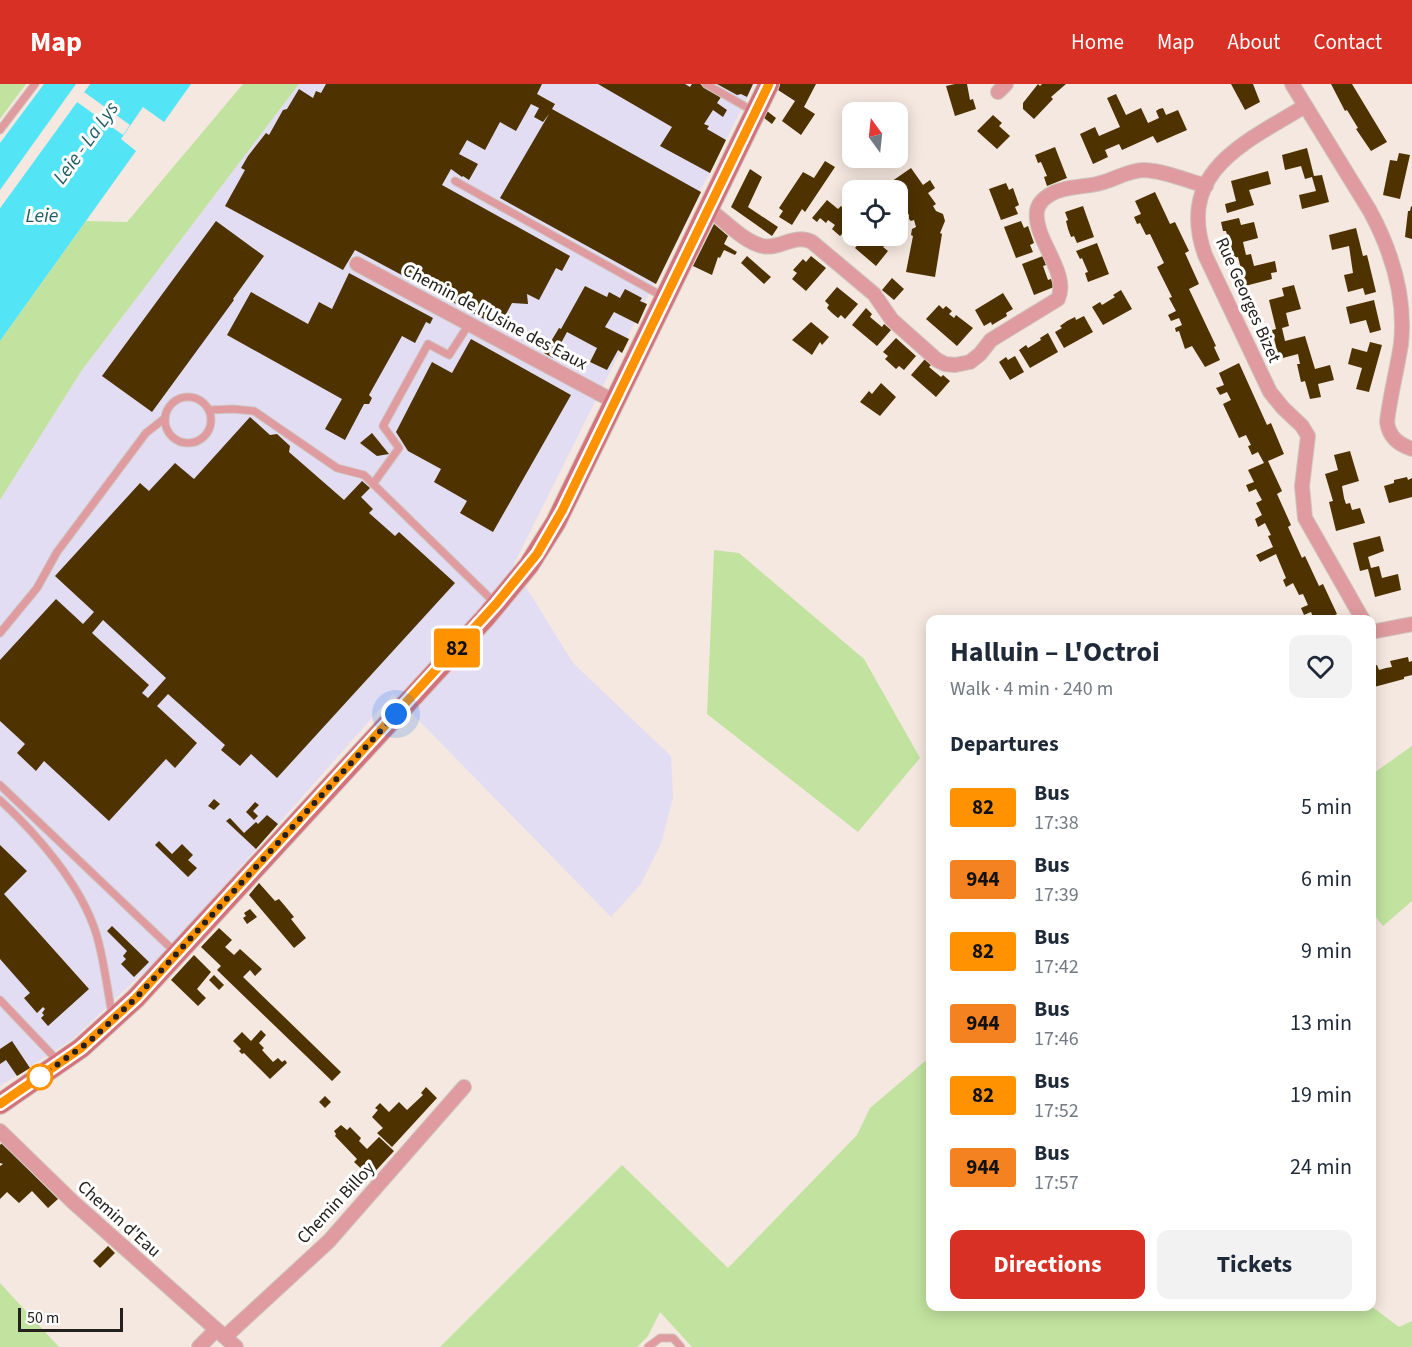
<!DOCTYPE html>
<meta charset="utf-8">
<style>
body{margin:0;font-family:"Source Sans 3",sans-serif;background:#f2f2f3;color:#1f2937;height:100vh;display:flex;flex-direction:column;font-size:22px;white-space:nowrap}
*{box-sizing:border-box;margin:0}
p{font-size:20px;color:#747a83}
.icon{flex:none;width:33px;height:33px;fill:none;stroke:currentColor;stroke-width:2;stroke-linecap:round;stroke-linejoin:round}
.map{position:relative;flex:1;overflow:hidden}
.panel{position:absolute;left:926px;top:531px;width:450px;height:696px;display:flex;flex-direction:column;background:#fff;border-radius:12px;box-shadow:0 3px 15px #0003}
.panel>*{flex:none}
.badge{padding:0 12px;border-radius:4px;font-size:21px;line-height:39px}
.needle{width:39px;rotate:345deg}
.tools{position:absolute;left:842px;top:18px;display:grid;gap:12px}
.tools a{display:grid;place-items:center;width:66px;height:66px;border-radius:12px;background:#fff;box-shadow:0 3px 15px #0003;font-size:30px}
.scale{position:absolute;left:18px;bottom:15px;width:105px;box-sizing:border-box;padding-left:6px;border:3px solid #24201d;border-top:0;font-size:16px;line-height:21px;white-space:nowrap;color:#24201d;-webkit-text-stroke:4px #fff;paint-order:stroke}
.you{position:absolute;width:30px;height:30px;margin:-15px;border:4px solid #fff;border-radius:50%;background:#1a73e8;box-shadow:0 0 0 9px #1a73e833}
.map>.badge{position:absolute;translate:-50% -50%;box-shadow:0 0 0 3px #fff}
h2{padding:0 24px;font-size:22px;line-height:54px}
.round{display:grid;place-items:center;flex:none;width:63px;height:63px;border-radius:12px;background:#f2f2f3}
.summary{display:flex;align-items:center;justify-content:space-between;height:102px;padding:0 24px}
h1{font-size:28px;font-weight:700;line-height:45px}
.action{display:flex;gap:12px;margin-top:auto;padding:12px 24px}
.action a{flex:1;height:69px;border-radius:12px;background:#d93025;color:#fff;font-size:24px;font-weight:700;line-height:69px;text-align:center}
.action a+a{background:#f2f2f3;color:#1f2937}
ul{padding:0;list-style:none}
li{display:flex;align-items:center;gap:18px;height:72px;padding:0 24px}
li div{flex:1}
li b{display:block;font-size:22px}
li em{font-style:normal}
li .badge{min-width:66px;font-weight:700;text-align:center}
header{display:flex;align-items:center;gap:36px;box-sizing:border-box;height:84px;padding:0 30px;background:#d93025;color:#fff}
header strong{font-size:28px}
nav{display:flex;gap:33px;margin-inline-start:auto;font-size:21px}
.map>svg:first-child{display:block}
</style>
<header>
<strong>Map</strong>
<nav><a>Home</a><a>Map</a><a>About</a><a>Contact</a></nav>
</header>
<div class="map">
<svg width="1412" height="1263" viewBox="0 0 1412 1263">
<rect width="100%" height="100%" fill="#f5e8e0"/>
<!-- industrial -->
<polygon fill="#e2ddf3" points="299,0 754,0 513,482 573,579 671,672 673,713 662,757 641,800 611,833 393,610 167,866 73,955 0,1002 0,416 82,286"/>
<!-- green -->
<g fill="#c1e39f">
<polygon points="0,0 26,0 0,35"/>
<polygon points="243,0 299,0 82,286 0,416 0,257 86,137 127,138"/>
<polygon points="714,466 739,469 864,575 920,674 858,748 707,630"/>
<polygon points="1412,662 1412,817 1383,842 1371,827 1371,691"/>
<polygon points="930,973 930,1222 1371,1222 1399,1243 1412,1237 1412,1263 692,1263 660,1228 648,1252 637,1263 440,1263 622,1081 728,1184 857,1051 870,1024"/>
<polygon points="0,1199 59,1263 0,1263"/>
</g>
<!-- water -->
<g fill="#53e5f5">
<polygon points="44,0 78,0 0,110 0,59"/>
<polygon points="90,0 191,0 164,38 143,23 121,55 136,67 0,257 0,124"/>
</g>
<!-- pier -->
<g fill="#f5e8e0">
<polygon points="76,0 81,0 0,113 0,106"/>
<polygon points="86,0 90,0 84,8 130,41 123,51 77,18 0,124 0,119"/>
</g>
<!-- building -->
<g fill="#4e3200" fill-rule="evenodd">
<polygon points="326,0 542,0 537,10 555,20 552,25 701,108 656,200 500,114 549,30 543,38 534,33 539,24 531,20 516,47 500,38 485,66 467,56 459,70 478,80 469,96 463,92 462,93 451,85 442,101 570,172 562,187 556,184 539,216 527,210 528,220 512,219 499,243 355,166 343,186 225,122 245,86 241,84 248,72 266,49 269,51 283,26 287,25 299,5 313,14 316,7 321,9"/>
<polygon points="598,0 685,0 690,3 692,0 700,0 721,13 717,19 727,26 723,33 713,26 704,40 709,42 707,45 726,56 710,89 660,62 672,43"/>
<polygon points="717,0 753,0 747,13 741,10 737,11"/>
<polygon points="780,0 816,0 804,23 815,30 801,51 782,37 795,17 778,6"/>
<polygon points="955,0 967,0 970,16 973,15 976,25 955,32 946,2"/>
<polygon points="1038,0 1040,2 1042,0 1066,0 1051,13 1053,15 1034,35 1023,25 1023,19"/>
<polygon points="1231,0 1253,0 1260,18 1245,26"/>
<polygon points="1331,0 1352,0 1387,58 1371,67 1356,45 1358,44 1347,26 1345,27"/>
<polygon points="1116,10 1126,31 1141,24 1148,39 1159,34 1156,27 1159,25 1163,24 1166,31 1178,26 1187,46 1157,59 1153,52 1122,66 1119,60 1105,66 1108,73 1093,80 1080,50 1095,43 1099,52 1120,43 1107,14"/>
<polygon points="767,27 776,34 772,40 764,34"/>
<polygon points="993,31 1002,39 999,42 1010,52 997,65 977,47"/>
<polygon points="1055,63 1067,94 1047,102 1044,93 1047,92 1041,78 1038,79 1035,71"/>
<polygon points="1307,64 1314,92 1322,91 1329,118 1302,125 1299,111 1316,107 1312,93 1305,95 1301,82 1285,86 1282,71"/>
<polygon points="1399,69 1410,71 1400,115 1383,111 1390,76 1397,77"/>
<polygon points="825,77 835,83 805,128 802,125 792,141 779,133 783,127 779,124 803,88 814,94"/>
<polygon points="911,84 923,101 930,96 935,104 928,109 936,120 933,122 936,127 943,130 945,137 940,149 942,150 935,193 906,188 913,152 911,151 912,145 916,143 914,136 911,137 909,135 909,131 897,113 897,106 892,106 888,100"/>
<polygon points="750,85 762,93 748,123 778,143 772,152 731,123"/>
<polygon points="1268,87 1271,100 1249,106 1254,121 1227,129 1225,120 1236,117 1231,97"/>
<polygon points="1006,99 1009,106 1013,104 1019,121 1015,123 1018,130 1001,136 989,105"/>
<polygon points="1155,108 1170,140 1175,138 1189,167 1185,169 1199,200 1189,205 1216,262 1214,263 1220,276 1205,283 1192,262 1185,265 1179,247 1176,248 1175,244 1182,241 1179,234 1171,237 1168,231 1176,227 1169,214 1172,213 1157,183 1164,179 1150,150 1146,151 1140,139 1137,140 1134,133 1141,130 1135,117"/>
<polygon points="827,116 838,125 841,122 852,132 852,151 849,154 843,149 840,152 832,145 835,141 828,136 826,139 820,134 817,138 812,134"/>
<polygon points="1083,122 1094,153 1077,159 1074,152 1071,153 1068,145 1066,137 1068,136 1065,128"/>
<polygon points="1411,122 1412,123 1412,155 1405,153 1408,127 1410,127"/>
<polygon points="1239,134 1241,141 1254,138 1258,154 1243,158 1246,171 1251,170 1254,182 1275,177 1277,188 1271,189 1272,195 1245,202 1238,173 1233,174 1226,147 1223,147 1221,138"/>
<polygon points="216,137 264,172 233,215 234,216 152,328 102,292"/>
<polygon points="1021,137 1024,144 1028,142 1034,159 1030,161 1033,168 1016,174 1004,143"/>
<polygon points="714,140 728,152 724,160 737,168 735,171 724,166 720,174 718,173 712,191 693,182"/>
<polygon points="1356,144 1363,172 1367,171 1376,208 1365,211 1363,204 1348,208 1344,191 1353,189 1349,162 1332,166 1329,151"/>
<polygon points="866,152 872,153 876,152 886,160 883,163 888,167 876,182 855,164"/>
<polygon points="1097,159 1109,190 1088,198 1085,189 1088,188 1082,174 1080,175 1076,167"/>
<polygon points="747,172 771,193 764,200 741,179"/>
<polygon points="811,172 826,184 806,207 792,195 797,189 793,186 803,175 806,178"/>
<polygon points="1043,172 1046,181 1043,182 1048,196 1051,195 1054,203 1034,211 1022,180"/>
<polygon points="349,189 433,234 430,240 426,238 415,259 402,252 369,311 372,314 369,320 364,320 345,356 325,345 342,315 227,251 251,208 308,240 319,218 332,225"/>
<polygon points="892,194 904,205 894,216 882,206"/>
<polygon points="1294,201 1301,225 1286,229 1289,242 1282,244 1285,257 1305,252 1315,285 1330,281 1334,296 1318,300 1321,313 1310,315 1305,297 1301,298 1297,280 1300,280 1298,270 1279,275 1272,246 1276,245 1269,216 1284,212 1282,204"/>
<polygon points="585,202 607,213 609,208 620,214 625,205 642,214 640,217 647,220 638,240 614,228 605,243 629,255 622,269 618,266 607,286 590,278 597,264 567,248 553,274 544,269 559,244 561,245"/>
<polygon points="837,203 858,220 845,235 841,231 838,234 832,229 827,224 829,221 825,217"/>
<polygon points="1121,206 1132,225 1103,241 1092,223 1100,218 1102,221 1115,213 1113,211"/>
<polygon points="1003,209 1013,225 1006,229 1007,232 992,241 991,238 984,242 975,226"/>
<polygon points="1374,216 1381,246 1370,249 1366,236 1350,240 1346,223"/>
<polygon points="939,221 943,225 946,222 952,227 949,230 954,234 956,231 973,244 957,262 926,235"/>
<polygon points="866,224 872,230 870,233 882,243 884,240 891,246 877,262 852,241"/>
<polygon points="1084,232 1093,248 1064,264 1055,248 1062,244 1060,242 1067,237 1075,233 1076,236"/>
<polygon points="811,238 829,253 822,261 820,258 812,271 792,256"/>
<polygon points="1048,249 1058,268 1030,284 1019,266 1026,261 1028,264 1041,256 1040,254"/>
<polygon points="896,254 916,272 904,286 899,282 896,285 885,275 888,272 883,268"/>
<polygon points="471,255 571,311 493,448 460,429 467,417 434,398 441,385 408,367 396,348 432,278 452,289"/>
<polygon points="1370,258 1382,261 1369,308 1356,305 1362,284 1348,280 1352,264 1367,268"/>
<polygon points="1015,272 1024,288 1010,296 999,278 1006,273 1008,276"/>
<polygon points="925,275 931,281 929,283 941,293 943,291 950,297 936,313 911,291"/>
<polygon points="1239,279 1267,341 1271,339 1284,370 1268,377 1282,407 1277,410 1291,441 1288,443 1302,474 1305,472 1319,502 1323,500 1337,530 1326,536 1314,536 1311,528 1304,531 1301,524 1308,521 1303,510 1299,511 1293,499 1286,503 1283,496 1286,494 1276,470 1260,478 1256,471 1273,463 1268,452 1271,451 1265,439 1258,443 1255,435 1262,431 1256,419 1262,416 1256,405 1249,408 1246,401 1254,398 1248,386 1264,379 1258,368 1252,371 1248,362 1251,361 1246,351 1239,354 1223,320 1231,316 1227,308 1220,311 1216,304 1224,301 1219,289"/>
<polygon points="881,299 896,313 880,332 860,318 869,307 872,310"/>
<path d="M250 333 270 351 277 350 290 362 289 368 344 416 362 397 370 404 361 413 373 425 369 429 395 452 399 448 455 499 277 694 251 670 240 682 221 666 225 661 168 610 157 622 197 659 175 684 166 675 109 737 44 677 36 687 17 669 25 660 0 637V576L56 515 83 540 94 528 55 492 140 399 149 407 175 379 194 395ZM103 536 166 594 148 614 142 609 149 601 92 549Z"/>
<polygon points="372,349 389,370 377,372 360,359"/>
<polygon points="1350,367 1359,397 1342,402 1344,414 1346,420 1350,419 1352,426 1360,424 1365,439 1336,447 1329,418 1333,417 1325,390 1338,386 1334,371"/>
<polygon points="1407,393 1408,396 1412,394 1412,413 1389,419 1384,402 1394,399 1394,396"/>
<polygon points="1380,452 1384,467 1368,473 1371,484 1379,482 1382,494 1398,490 1401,506 1375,513 1368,485 1360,487 1353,459"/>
<polygon points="1408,573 1409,578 1412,577 1412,591 1404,593 1404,595 1374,603 1376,610 1371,611 1371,582 1377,581 1379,586 1386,584 1392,583 1390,577"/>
<polygon points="214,715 220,720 214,726 208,722"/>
<polygon points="255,718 259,721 253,727 258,732 254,736 246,728"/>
<polygon points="267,731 278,740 256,765 226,737 230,734 244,749 256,738 258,740"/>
<polygon points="159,757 172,770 182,760 193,771 188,776 197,784 188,793 155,761"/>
<polygon points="0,761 27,787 4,810 89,905 48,942 41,934 44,931 42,929 45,925 43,923 37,929 24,914 30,909 0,875"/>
<polygon points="259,799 275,817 279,815 285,822 294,833 291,835 306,854 294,864 249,811"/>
<polygon points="250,825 257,833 247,840 243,834 246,832 244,829"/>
<polygon points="112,842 149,878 134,893 121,880 126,875 123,872 127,867 107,847"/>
<polygon points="219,844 232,856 225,863 234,871 240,865 262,885 255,892 250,886 243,893 341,988 332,997 217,886 221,882 201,863"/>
<polygon points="194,871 211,888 197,905 206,914 198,922 171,896"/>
<polygon points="214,891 224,901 219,906 209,896"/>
<polygon points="261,946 266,951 259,959 264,964 262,966 273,978 278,974 282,978 285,976 287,979 270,995 244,969 242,970 239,967 241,965 233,957 242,948 251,957"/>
<polygon points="12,957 30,984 17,992 6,976 0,980 0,965"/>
<polygon points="426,1003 437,1014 392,1063 377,1049 383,1044 372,1033 378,1026 375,1024 380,1019 389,1028 399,1018 407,1026 423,1011 421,1009"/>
<polygon points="325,1012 331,1018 325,1024 319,1018"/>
<polygon points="341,1041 347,1046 350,1043 361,1054 359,1057 367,1065 379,1053 394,1067 370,1093 354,1078 357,1075 335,1052 336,1050 334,1047"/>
<polygon points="2,1059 58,1115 48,1124 32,1107 19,1119 7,1108 0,1115 0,1082 3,1080 0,1079 0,1061"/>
<polygon points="108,1162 115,1169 100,1184 93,1177"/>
</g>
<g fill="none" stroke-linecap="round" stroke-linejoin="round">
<!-- service casing -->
<g stroke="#cfc4bd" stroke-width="9">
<g id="service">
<polyline points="706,0 753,27"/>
<polyline points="0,46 35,0"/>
<polyline points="455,97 662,212"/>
<circle cx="188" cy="336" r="23"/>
<polyline points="210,326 233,325 254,327 337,384 364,391 496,520"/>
<polyline points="373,400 399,364 383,342 428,260 449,271 469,240"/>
<polyline points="0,549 37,504 57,468 146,349 165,334"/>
<polyline points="0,701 176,869"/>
<path d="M0 716C37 750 81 801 96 849 104 875 107 904 112 930"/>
<polyline points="0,916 58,977"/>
<polyline points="648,1263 660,1254 673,1254 681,1263"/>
</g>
</g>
<!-- minor casing -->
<g stroke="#cfc4bd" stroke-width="16">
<g id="minor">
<path d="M1292 0 1370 127C1392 168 1406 213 1401 260 1397 286 1390 312 1387 338 1389 353 1398 360 1412 365"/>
<polyline points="998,8 1006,0"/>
<path d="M1305 22C1247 58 1175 86 1205 171L1270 308 1283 324 1302 342 1308 352 1302 402 1305 434 1363 536"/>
<path d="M708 125C726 137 741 156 762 162 780 166 794 149 812 158L874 210 892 236 937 276 945 280 955 281 970 278 980 270 991 256 1058 215C1070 188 1033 155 1037 127 1038 119 1044 114 1051 110 1067 101 1087 104 1104 98 1117 94 1130 86 1144 86 1164 87 1186 96 1206 102"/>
<polyline points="357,180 615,318"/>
<polyline points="1371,548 1412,540"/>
<polyline points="0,1047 73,1118 236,1263"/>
<polyline points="226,1252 329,1157 464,1003"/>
<polyline points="199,1263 216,1246"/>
</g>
</g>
<!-- secondary casing -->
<g stroke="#cfc4bd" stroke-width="22">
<polyline id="secondary" points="0,1020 81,964 136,914 486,533 529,481 556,438 769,0"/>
</g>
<!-- service -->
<use href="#service" stroke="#df9ba0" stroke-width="7"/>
<!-- minor -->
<use href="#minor" stroke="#df9ba0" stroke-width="14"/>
<!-- secondary -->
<use href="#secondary" stroke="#d4717b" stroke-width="20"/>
</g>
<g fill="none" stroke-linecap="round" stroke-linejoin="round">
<!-- line casing -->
<g stroke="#fff" stroke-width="14">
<polyline id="line" points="0,1020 81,964 136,914 496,520 537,470 562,427 769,0"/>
</g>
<!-- line -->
<use href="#line" stroke="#ff9200" stroke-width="9"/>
<!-- walk -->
<polyline stroke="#24201d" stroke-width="6" stroke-dasharray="0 10.8" points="40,993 90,957 136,914 396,630"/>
</g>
<!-- markers -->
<circle fill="#fff" stroke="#ff9200" stroke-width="3" cx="40" cy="993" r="12"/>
<g text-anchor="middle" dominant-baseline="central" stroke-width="6" stroke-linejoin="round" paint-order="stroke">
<!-- street labels -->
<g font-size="18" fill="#24201d" stroke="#fff">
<text transform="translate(1248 216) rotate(66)">Rue Georges Bizet</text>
<text transform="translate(495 233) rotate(28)">Chemin de l'Usine des Eaux</text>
<text transform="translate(336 1119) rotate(-47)">Chemin Billoy</text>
<text transform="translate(119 1135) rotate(42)">Chemin d'Eau</text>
</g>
<!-- water labels -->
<g font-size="20" font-style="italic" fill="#215d63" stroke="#fff">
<text transform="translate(86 59) rotate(-54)">Leie - La Lys</text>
<text x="42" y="132">Leie</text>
</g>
</g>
</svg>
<div class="tools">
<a><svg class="needle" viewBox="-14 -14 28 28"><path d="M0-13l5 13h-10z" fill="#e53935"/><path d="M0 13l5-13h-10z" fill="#747a83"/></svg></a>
<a><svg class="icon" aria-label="locate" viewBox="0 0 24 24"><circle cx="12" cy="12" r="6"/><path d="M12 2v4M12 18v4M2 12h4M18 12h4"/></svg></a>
</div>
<div class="scale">50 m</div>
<div class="you" style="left:396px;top:630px"></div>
<b class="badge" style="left:457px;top:564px;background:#ff9200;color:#111">82</b>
<section class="panel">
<div class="summary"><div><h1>Halluin – L'Octroi</h1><p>Walk · 4 min · 240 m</p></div><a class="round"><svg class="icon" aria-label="heart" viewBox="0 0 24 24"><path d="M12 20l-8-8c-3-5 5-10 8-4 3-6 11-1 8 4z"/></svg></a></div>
<h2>Departures</h2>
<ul>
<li><span class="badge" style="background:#ff9200;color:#111">82</span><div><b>Bus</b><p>17:38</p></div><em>5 min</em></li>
<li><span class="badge" style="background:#f58220;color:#111">944</span><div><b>Bus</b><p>17:39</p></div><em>6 min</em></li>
<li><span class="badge" style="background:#ff9200;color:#111">82</span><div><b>Bus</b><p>17:42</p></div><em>9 min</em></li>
<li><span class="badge" style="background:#f58220;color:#111">944</span><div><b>Bus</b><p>17:46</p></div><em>13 min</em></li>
<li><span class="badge" style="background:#ff9200;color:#111">82</span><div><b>Bus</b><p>17:52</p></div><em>19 min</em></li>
<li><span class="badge" style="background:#f58220;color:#111">944</span><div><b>Bus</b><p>17:57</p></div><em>24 min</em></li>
</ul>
<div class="action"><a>Directions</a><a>Tickets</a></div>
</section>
</div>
